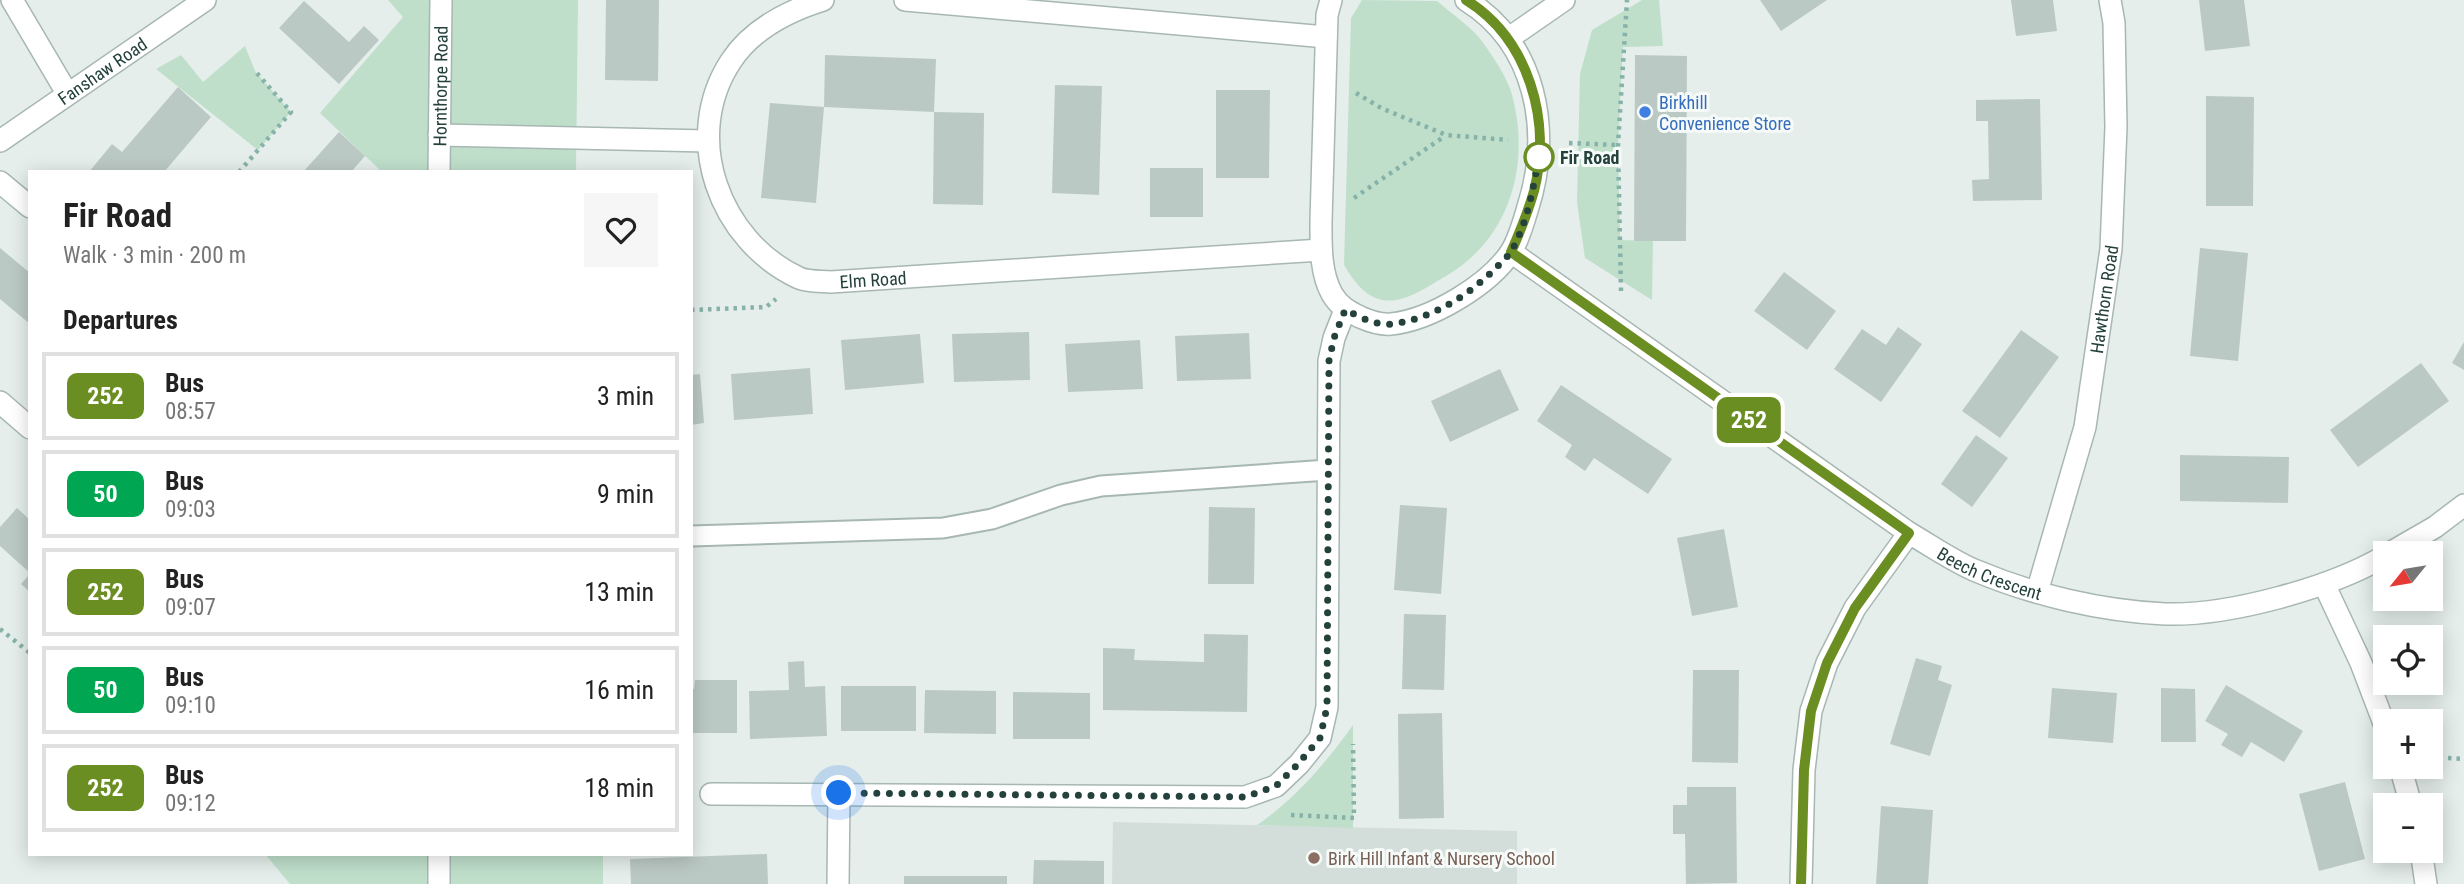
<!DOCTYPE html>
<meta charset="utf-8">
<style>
body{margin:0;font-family:"Roboto Condensed",sans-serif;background:#f6f6f6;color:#222;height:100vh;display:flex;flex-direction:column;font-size:26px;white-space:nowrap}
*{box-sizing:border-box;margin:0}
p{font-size:23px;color:#767676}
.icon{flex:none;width:38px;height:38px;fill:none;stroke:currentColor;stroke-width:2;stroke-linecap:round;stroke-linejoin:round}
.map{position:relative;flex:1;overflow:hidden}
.sheet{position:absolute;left:28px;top:170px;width:665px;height:686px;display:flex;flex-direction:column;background:#fff;border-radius:0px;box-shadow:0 4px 18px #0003}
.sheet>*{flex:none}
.badge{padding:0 14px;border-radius:10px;font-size:24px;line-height:46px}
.needle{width:46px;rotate:240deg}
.fabs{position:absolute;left:2373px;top:541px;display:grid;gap:14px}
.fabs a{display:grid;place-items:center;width:70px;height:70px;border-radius:0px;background:#fff;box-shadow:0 4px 18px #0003;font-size:35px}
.you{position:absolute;width:35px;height:35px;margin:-18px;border:5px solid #fff;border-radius:50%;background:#1a73e8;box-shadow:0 0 0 10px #1a73e833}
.map>.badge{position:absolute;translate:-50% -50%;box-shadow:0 0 0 4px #fff}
h2{padding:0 35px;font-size:26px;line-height:63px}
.round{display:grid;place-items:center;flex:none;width:74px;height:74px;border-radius:0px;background:#f6f6f6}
.summary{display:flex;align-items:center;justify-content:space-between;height:119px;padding:0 35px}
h1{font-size:33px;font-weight:700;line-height:52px}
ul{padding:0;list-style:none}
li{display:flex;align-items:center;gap:21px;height:88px;margin:0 14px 10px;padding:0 21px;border:4px solid #e0e0e0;border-radius:0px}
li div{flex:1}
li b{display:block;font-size:26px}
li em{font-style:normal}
li .badge{min-width:77px;font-weight:700;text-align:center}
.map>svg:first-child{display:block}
</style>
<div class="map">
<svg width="2464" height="884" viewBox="0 0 2464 884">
<rect width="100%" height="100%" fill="#e5eeeb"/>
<!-- built -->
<polygon fill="#d3dedb" points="1113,822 1517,831 1517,884 1112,884"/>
<!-- green -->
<g fill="#bfdfcb">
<polygon points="388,0 578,0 576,171 381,171 320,113 403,17"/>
<path d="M1362 0 1437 1C1452 14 1473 28 1484 44 1494 58 1508 79 1512 95 1531 164 1510 239 1446 276 1428 286 1405 304 1382 300 1364 296 1353 280 1344 265L1351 18Z"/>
<polygon points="1642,0 1659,0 1663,46 1623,47 1618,145 1620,240 1653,241 1652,300 1585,258 1577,202 1580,74 1592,30"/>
<polygon points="245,46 255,71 291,112 258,150 156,69 181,55 203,82"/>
<path d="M1353 725V828L1257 825C1295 799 1326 763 1353 725Z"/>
<polygon points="265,854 603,854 603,884 290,884"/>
</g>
<!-- building -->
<g fill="#bbc9c5">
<polygon points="606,0 659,0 658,81 605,80"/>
<polygon points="1760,0 1827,0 1781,31"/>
<polygon points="2011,0 2053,0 2057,31 2016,36"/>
<polygon points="2199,0 2244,0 2250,46 2205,51"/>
<polygon points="304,1 349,42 364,26 379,40 339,84 279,28"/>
<polygon points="825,55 936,59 934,112 984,113 983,205 933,204 934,112 824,107 816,203 761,198 770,103 824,107"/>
<polygon points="1635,55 1687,56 1686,241 1634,241"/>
<polygon points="1055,85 1102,86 1099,195 1052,193"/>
<polygon points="178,87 211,117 164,172 89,172 112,144 122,152"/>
<polygon points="1216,90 1270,90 1269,178 1216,178"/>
<polygon points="2206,96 2254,97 2253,206 2206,206"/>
<polygon points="2040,99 2042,200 1973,201 1972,180 1989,179 1988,121 1976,121 1976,100"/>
<polygon points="339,132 365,156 351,172 303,172"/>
<rect x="1150" y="168" width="53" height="49"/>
<polygon points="0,248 30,273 30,324 0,299"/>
<polygon points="2200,248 2248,253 2238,361 2190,356"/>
<polygon points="1784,272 1836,311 1807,350 1754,311"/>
<polygon points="1898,327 1922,344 1881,402 1834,369 1862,329 1886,345"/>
<polygon points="2021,330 2059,357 2000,438 1962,411"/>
<polygon points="1029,332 1030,380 954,382 952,334"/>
<polygon points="1249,333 1251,379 1177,381 1175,336"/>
<polygon points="920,334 924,383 845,390 841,340"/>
<polygon points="1140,340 1143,389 1068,392 1065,344"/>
<polygon points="2464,342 2464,370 2452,363"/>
<polygon points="2421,363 2449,401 2358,467 2330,430"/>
<polygon points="810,368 813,414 734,420 731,374"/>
<polygon points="1500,369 1519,410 1450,442 1431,401"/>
<polygon points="700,374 704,423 691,425 691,375"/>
<polygon points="1561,385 1672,459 1648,494 1594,458 1585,471 1565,457 1572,445 1537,421"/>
<polygon points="1976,435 2008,458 1972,507 1941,484"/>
<polygon points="2180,455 2289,457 2288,503 2180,501"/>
<polygon points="1400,505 1447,508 1441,594 1394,590"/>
<polygon points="1209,507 1255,508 1254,584 1208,584"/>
<polygon points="17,508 30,520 30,573 0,546 0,527"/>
<polygon points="1724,529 1738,607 1692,616 1677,538"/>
<polygon points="30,574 30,592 21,584"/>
<polygon points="1404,614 1446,615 1444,690 1402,689"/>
<polygon points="1204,634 1248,635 1247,712 1103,710 1103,648 1135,649 1134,660 1204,662"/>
<polygon points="1916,658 1942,666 1938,680 1952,685 1930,756 1890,744"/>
<polygon points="804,661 805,687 825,686 827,736 750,739 749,691 789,690 788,662"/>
<polygon points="1693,670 1739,670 1738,763 1692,762"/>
<polygon points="695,680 737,680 737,733 691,733 691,689 694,689"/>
<polygon points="2226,685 2303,731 2284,762 2251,742 2242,757 2221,745 2228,734 2205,721"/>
<rect x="841" y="686" width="75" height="45"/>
<polygon points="2052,688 2117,693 2113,743 2048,738"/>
<polygon points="2161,688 2195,689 2196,742 2161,742"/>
<polygon points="925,690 996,691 996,734 924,733"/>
<polygon points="1013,692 1090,693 1090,739 1013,739"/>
<polygon points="1442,713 1444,818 1399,819 1398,714"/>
<polygon points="2345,782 2365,859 2319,871 2299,794"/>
<polygon points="1687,787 1736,787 1737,883 1686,884 1685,834 1673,834 1673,805 1687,805"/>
<polygon points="1881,806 1933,810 1928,884 1876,884"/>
<polygon points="767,854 768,884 631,884 630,859"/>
<polygon points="1034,860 1104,861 1104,884 1033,884"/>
<rect x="904" y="876" width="103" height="8"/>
</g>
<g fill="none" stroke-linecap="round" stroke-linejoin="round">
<!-- service casing -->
<g stroke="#a7b7b3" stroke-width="23">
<polyline id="service" points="691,536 943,528 992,519 1061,495 1101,486 1328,470"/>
</g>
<!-- minor casing -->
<g stroke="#a7b7b3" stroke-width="24">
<g id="minor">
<polyline points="12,0 67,93"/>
<path id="s1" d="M823 0C788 11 752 29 731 61 681 137 719 241 799 278 808 282 821 281 831 282L1321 250"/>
<polyline points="905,0 1326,37"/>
<path d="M1331 0 1327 15 1321 221C1321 245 1320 272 1332 294 1339 306 1348 311 1360 317 1369 321 1380 325 1391 324 1431 320 1489 285 1511 252 1519 239 1524 221 1528 207 1552 132 1537 44 1466 0"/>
<polyline points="1509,38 1564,0"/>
<polyline points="439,135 707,141"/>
<path id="s2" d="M0 141 205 0"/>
<path id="s3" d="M439 172 441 0"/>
<polyline points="0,182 30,207"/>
<path id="s4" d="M1511 252 1909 533C1930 545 1951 560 1974 570 2033 595 2101 611 2165 614 2229 616 2330 588 2385 556"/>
<polyline points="0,402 30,428"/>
<polyline points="2390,553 2435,527 2464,505"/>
<polyline points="2324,584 2361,663 2385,726"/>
<path id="s5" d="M2037 592 2085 427 2111 249 2116 127 2114 23 2110 0"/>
<polyline points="2400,766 2411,805"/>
<polyline points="711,794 1245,797 1276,786 1299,764 1320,738 1327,707 1329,361 1334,338 1345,310"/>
<polyline points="2421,850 2426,884"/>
<polyline points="439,854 439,884"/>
<polyline points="838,884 839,793"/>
<polyline points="1801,884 1804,770 1811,711 1827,663 1855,608 1909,533"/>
</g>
</g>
<!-- path -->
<g stroke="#86b2a9" stroke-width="4.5" stroke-dasharray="3.5 5" stroke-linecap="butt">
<polyline points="1356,93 1381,108 1446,135 1508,140"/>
<polyline points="1569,143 1618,145"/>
<polyline points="239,172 291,112 255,71"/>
<polyline points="1354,198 1445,136"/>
<polyline points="1621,291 1618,145 1627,0"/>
<polyline points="691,310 766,307 776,299"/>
<polyline points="0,629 30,653"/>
<polyline points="2431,757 2464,759"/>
<polyline points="1291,815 1354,818 1353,744"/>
</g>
<!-- service -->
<use href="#service" stroke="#fff" stroke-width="19"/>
<!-- minor -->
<use href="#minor" stroke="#fff" stroke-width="21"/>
</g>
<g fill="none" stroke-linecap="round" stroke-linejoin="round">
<!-- line casing -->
<g stroke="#fff" stroke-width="16">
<path id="line" d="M1466 0C1529 39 1552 121 1534 191 1528 212 1520 232 1511 252L1909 533 1855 608 1827 663 1811 711 1804 770 1801 884"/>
</g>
<!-- line -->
<use href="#line" stroke="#6b8e23" stroke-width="10"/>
<!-- walk -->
<path stroke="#24413c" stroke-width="7" stroke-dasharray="0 12.6" d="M839 793 1245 797 1276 786 1298 764 1320 738 1327 707 1329 361 1334 338 1345 310C1359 316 1375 326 1391 324 1433 319 1469 295 1498 266 1502 261 1509 256 1512 250 1528 221 1533 188 1539 157"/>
</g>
<!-- markers -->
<circle fill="#3f7fe0" stroke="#f6fbf9" stroke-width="2.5" cx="1645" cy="112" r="7"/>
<circle fill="#fff" stroke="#6b8e23" stroke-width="3.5" cx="1539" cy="157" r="14"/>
<circle fill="#8d6e63" stroke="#f6fbf9" stroke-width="2.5" cx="1314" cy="858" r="7"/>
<g text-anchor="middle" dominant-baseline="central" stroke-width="6" stroke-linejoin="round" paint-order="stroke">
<!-- street labels -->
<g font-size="18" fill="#24413c" stroke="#f6fbf9">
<text stroke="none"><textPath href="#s2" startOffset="124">Fanshaw Road</textPath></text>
<text stroke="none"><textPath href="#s3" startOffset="86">Hornthorpe Road</textPath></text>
<text stroke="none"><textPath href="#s1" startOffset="444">Elm Road</textPath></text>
<text stroke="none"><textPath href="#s5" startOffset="301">Hawthorn Road</textPath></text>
<text stroke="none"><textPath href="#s4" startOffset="578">Beech Crescent</textPath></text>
</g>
<!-- shop labels -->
<g font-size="18" fill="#366cbe" stroke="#f6fbf9" text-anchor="start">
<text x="1659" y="102">Birkhill<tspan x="1659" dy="21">Convenience Store</tspan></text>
</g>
<!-- stop labels -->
<g font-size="18" font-weight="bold" fill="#24413c" stroke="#f6fbf9" text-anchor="start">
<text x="1560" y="157">Fir Road</text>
</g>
<!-- education labels -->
<g font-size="18" fill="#785e54" stroke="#f6fbf9" text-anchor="start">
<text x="1328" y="858">Birk Hill Infant &amp; Nursery School</text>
</g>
</g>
</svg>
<div class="fabs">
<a><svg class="needle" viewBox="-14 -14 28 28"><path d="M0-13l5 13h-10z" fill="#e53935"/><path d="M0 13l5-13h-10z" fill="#767676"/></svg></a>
<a><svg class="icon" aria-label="locate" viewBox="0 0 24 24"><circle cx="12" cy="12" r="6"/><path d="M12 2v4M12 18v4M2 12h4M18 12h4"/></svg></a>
<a>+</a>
<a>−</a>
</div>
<div class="you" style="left:839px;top:793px"></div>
<b class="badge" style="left:1749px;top:420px;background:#6b8e23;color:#fff">252</b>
<section class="sheet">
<div class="summary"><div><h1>Fir Road</h1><p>Walk · 3 min · 200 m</p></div><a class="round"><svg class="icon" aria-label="heart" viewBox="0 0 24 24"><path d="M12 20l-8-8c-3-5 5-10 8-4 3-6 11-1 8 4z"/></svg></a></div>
<h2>Departures</h2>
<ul>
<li><span class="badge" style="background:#6b8e23;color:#fff">252</span><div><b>Bus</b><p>08:57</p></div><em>3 min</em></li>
<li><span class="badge" style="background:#00a651;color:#fff">50</span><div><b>Bus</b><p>09:03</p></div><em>9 min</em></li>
<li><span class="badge" style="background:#6b8e23;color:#fff">252</span><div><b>Bus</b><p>09:07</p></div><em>13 min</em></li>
<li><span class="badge" style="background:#00a651;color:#fff">50</span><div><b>Bus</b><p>09:10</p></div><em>16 min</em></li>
<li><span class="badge" style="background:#6b8e23;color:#fff">252</span><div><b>Bus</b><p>09:12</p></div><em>18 min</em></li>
</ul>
</section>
</div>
